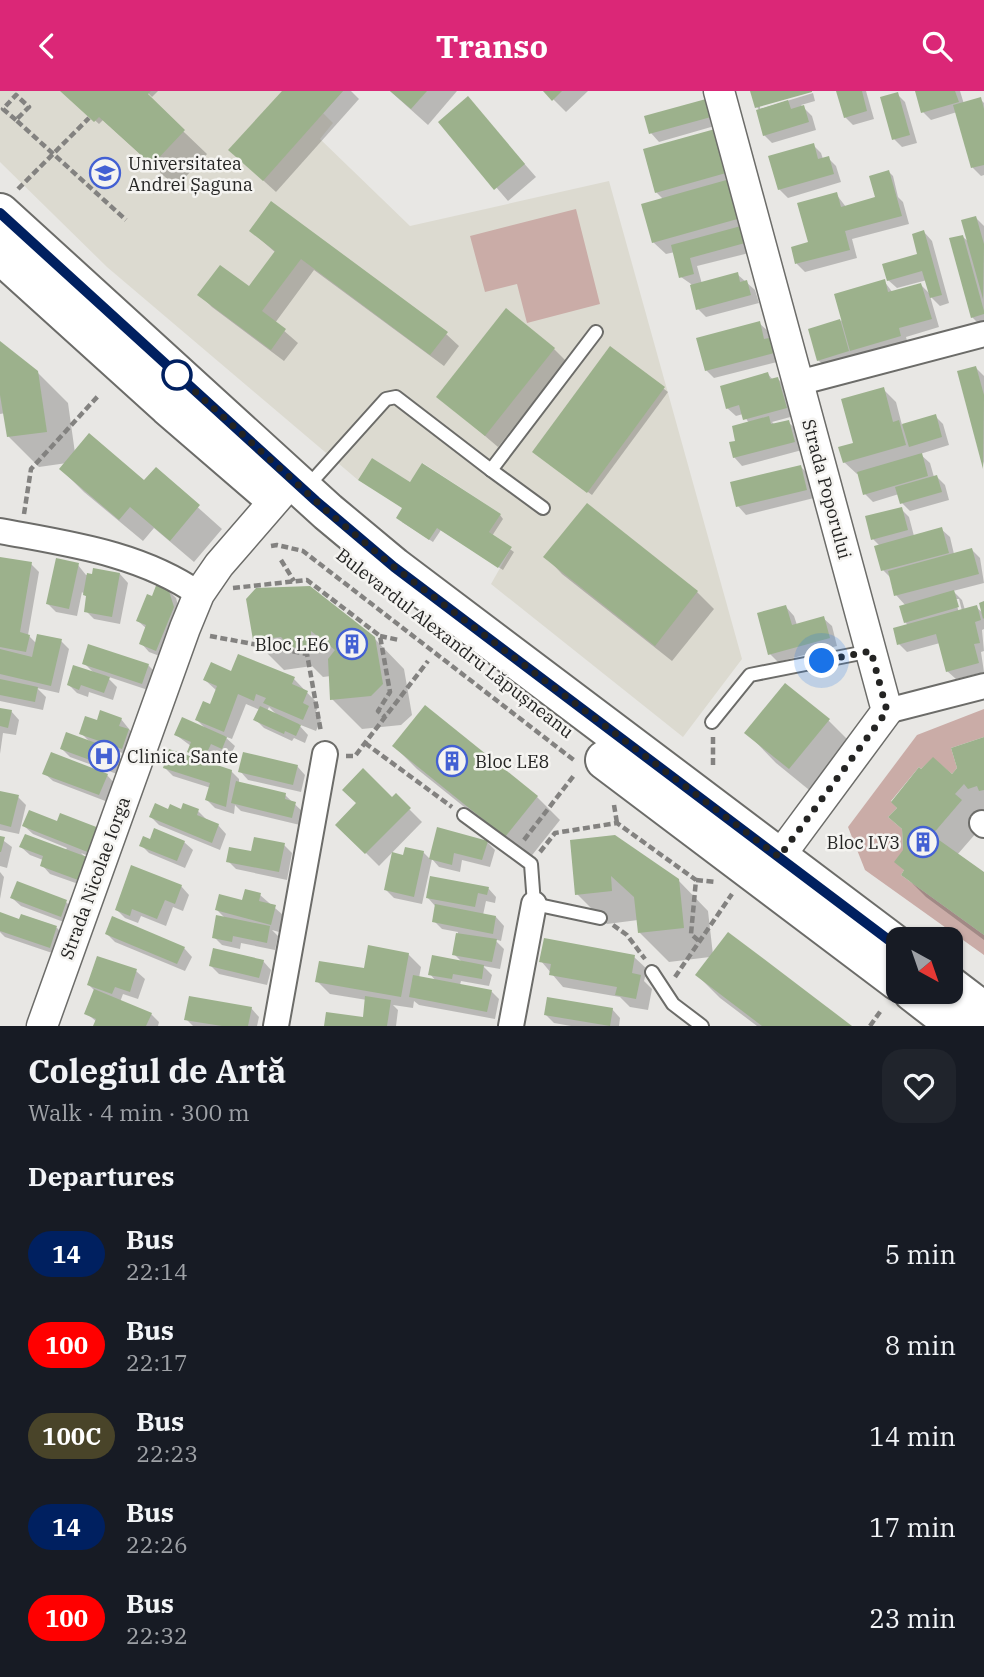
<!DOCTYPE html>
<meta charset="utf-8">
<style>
body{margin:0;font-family:"IBM Plex Serif",serif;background:#20242c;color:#f1f3f6;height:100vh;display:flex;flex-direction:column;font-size:26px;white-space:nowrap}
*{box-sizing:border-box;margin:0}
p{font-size:23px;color:#9ea1a6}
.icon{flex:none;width:38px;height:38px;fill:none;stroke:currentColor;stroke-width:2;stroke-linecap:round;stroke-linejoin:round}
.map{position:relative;height:935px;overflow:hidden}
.drawer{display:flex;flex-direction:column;background:#171b24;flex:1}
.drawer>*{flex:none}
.badge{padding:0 14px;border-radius:23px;font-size:24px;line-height:46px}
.needle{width:46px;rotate:140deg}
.fabs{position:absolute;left:886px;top:836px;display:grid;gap:14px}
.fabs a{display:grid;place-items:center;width:77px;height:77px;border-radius:14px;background:#171b24;box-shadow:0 2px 5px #0004;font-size:35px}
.you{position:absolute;width:35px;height:35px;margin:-18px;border:5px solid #fff;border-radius:50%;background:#1a73e8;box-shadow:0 0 0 10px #1a73e833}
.map>.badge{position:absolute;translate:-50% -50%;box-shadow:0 0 0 4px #fff}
h2{padding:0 28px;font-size:26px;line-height:63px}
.round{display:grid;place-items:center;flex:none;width:74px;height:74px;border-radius:21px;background:#20242c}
.overview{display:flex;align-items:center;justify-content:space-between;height:119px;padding:0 28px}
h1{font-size:33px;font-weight:800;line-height:52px}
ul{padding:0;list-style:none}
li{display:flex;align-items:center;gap:21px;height:91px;padding:0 28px}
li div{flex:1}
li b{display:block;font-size:26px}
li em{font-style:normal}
li .badge{min-width:77px;font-weight:700;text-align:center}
header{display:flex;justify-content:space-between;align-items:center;height:91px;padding:0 28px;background:#db2777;color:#fff;font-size:32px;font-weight:800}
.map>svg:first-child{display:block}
</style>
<header><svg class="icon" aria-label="back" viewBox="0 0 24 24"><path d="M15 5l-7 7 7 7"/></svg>Transo<svg class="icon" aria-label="search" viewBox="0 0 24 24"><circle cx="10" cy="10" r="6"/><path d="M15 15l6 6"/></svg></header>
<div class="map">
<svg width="984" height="935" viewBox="0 0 984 935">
<rect width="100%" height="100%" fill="#e8e7e4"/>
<!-- built -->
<polygon fill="#dcdad0" points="0,0 343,0 323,22 333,32 320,48 410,135 609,90 742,568 683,646 491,493 512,456 489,441 501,423 423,372 410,391 372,367 358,389 107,176 0,71"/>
<!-- green -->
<g fill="#caaca7">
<polygon points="576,118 600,213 527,232 517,193 485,201 470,145"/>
<polygon points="984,618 984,646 951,657 957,677 952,683 933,667 921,678 919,676 891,710 897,717 888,726 902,738 904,779 901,784 984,844 984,864 865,779 848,736 917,644"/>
</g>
<!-- shadow -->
<g fill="#0003" fill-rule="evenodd">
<polygon points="63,0 141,0 207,63 176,96 103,29 99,33"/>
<polygon points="146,0 158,0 152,6"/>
<polygon points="284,0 351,0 359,8 276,101 243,71"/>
<polygon points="390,0 457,0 428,34"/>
<polygon points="545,0 588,0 566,21"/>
<polygon points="752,0 808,0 760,14 760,18 813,2 815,10 801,14 812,25 816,39 772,52 764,44 760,20 757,16"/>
<polygon points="838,0 866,0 874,28 853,34 845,26"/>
<polygon points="917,0 960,0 964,13 980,8 984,12 984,84 981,85 973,77 957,21 931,29 923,21"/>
<polygon points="897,3 905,11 917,52 902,56 894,48"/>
<polygon points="468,8 536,86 508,110 440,31"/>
<polygon points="706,10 718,34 659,51 651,42"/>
<polygon points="714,40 753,161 697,175 702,193 737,183 755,199 759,212 706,226 698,218 691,193 681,186 675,161 666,163 653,151 664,109 656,101"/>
<polygon points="813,54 821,62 823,68 828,67 836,75 841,91 788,107 779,98"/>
<polygon points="889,81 893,85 898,106 903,111 909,133 852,148 857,167 805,181 797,173 793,157 810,153 836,103 846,116 877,107"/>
<polygon points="976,127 984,135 984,234 981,235 972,226 963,146 970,152"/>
<polygon points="251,140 446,243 459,255 444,275 314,179 275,232 298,252 284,270 212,216 200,204 249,198 276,162"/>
<polygon points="924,141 932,150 949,212 940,215 930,205 939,236 906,246 908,253 827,277 818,269 810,239 843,229 884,190 893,202 921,194 931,204 927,189 897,197 888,189 920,164"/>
<polygon points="759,232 768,240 770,249 785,269 714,287 706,279"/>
<polygon points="0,253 37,281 68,312 75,362 145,392 156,379 222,438 194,471 154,437 143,450 84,401 61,378 67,372 39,376 9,346 6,322 0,323"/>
<polygon points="554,258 566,270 498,356 438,305"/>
<polygon points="611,258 668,301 592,404 538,364"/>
<polygon points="976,277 984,285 984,374 960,282"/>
<polygon points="768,283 773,289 778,288 786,296 794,325 772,331 775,334 788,331 797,339 802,359 742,375 734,366 737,351 749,332 743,323 736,325 727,317"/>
<polygon points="883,298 896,311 902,334 935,325 943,333 949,354 920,363 930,372 934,386 937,386 945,394 949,409 910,420 902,412 899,403 873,411 865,403 859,383 857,383 844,371"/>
<polygon points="801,376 809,384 814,407 746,424 738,415"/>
<polygon points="411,393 500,424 503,428 492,445 514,461 503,479 441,439 433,451 402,431"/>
<polygon points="587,414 697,501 714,518 672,570 562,483 546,466"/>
<path d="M901 418 909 426 914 445 941 438 950 446 954 463 972 459 980 467 984 492 953 500 962 509 965 519 976 516 984 523V512V538L982 539 984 560 981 561 984 581 956 588 947 580 940 552 907 561 899 553 908 534 905 531 906 515 896 504 892 488 883 479 880 455 873 448ZM955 508H959L963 524 960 525Z"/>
<polygon points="0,468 31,473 39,481 28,544 37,553 61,550 69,558 59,602 37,597 46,606 43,619 0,610"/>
<polygon points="78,474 86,484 120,483 128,492 120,533 94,528 86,520 88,507 82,501 77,525 56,521 48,513"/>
<polygon points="167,498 176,507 181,525 165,567 149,561 141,552 147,538 138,530 153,507"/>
<polygon points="248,509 374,547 404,578 412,624 401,634 362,638 332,608 331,585 323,586 312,575 284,579 254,549"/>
<polygon points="786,516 794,525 797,534 823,527 832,535 837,555 778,571 770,563"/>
<polygon points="84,572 148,574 156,582 151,600 106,585 117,596 113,609 89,601 88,606 77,602 69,594 95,583"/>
<path d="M232 582 294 588 319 614 315 623 321 629 316 640 298 633 308 644 305 652 294 647 292 650 264 637 256 629 260 619 246 613 232 648 224 645 235 655 230 665 219 660 213 674 231 680 239 688V693L285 704 303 721 300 734 241 720 235 714 234 723 215 717 207 709 211 697 173 685 165 677 198 670 189 660 191 655 176 644 207 639 197 629 211 616 217 600 205 589ZM269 616 278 625 267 620Z"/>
<polygon points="0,618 11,620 19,629 16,644 3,642 0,663"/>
<polygon points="121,628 137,648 131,665 111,658 122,669 117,683 70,666 62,658 91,652 81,642 98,631"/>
<polygon points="828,629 858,659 819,707 776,672 747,642"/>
<polygon points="984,648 984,719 977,727 984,733 957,764 984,783 984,849 926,806 903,783 952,685"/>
<polygon points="394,655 537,706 560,729 529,768 417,678"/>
<polygon points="297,675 305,684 301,701 248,689 240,680"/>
<polygon points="44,682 107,684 115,693 108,711 53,690"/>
<polygon points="0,702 18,706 26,714 19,743 0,739"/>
<polygon points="396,705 422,731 379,775 338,734"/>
<polygon points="169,720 198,720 206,728 218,734 226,743 220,759 159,734 151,726"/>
<polygon points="24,735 107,747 98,769 81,762 94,775 87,796 50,783 42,774 43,769 30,764 21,756 65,760 67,757 33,743"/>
<polygon points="438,738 487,751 495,759 490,776 462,769 460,781 439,776 432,768 422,813 394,807 386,799 405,766 423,761 430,768"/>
<polygon points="0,747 12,756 7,777 0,775"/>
<polygon points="151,750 184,751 193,759 185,777 149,762 141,754"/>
<polygon points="572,750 678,789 708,820 713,864 849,935 757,935 720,907 697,884 710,866 669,871 639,841 638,829 607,833 577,803"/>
<polygon points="284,754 292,762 287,789 236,778 228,770"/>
<polygon points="0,781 4,786 0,808"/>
<polygon points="181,795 189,804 183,820 173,816 166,835 141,825 138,832 125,827 117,819"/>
<polygon points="488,797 496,806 495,812 486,810 483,824 496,826 504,835 501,850 494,848 504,858 500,878 483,875 492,884 489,895 461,890 460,894 491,900 499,908 495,928 419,914 414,910 413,917 393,914 398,919 396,935 326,935 364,928 367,909 330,903 317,890 365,879 408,863 421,876 419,887 436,890 430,883 463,872 454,863 458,841 442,838 434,830 436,816 428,807"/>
<polygon points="260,804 283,824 279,841 272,839 278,845 275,859 241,852 240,858 222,854 214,846 226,828 217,819"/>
<polygon points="12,807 66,811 74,819 69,833 21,815"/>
<polygon points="22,825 57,837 65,845 58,864 5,846 0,841 0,827 20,830"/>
<polygon points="107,843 184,857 192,866 185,880 115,851"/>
<polygon points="634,866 647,878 644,890 652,898 648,919 630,916 620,906 563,896 541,870"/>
<polygon points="263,870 271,879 267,894 219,883 211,875"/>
<polygon points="136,880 145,888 138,908 123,903 120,911 151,923 159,931 158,935 95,935 97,931 86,922 95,900 89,894"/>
<polygon points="251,917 259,926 257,935 193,935 186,928"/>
<polygon points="612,918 620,927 619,935 571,935 554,932 546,924"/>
</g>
<!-- building -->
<g fill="#9cb18c">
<polygon points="60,0 151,0 148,3 185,39 152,74 99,26 94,31"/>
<polygon points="282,0 343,0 263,90 228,59"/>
<polygon points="390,0 427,0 411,18"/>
<polygon points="543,0 562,0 552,10"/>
<polygon points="750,0 812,0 812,1 755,17"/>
<polygon points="836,0 862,0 867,20 844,27"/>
<polygon points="915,0 955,0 959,11 921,22"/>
<polygon points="898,1 910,44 892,49 880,6"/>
<polygon points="468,5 525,73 494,99 438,31"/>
<polygon points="981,6 984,18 984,74 971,77 953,14"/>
<polygon points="706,8 711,26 649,43 644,25"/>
<polygon points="788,9 791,18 804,14 809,31 763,45 756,19"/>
<polygon points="715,38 726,82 655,102 643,58"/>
<polygon points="814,52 818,68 829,65 834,83 778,99 768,65"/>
<polygon points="889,79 902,125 845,140 850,159 795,173 791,156 808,151 797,112 837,101 841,116 875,106 869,85"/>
<polygon points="730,88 741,127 652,152 641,113"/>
<polygon points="271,110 448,241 430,264 301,168 262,220 286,238 271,259 197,204 220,174 249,195 275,160 249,140"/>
<polygon points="976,125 984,153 983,208 961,129"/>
<polygon points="741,135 745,152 690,167 694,183 679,187 671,154"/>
<polygon points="924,139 942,204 930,207 922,180 887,190 882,173 917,163 912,143"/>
<polygon points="963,144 984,220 984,223 971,227 949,147"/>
<polygon points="738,181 740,191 747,189 751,204 696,219 690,194"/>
<polygon points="885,188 888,201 921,192 932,228 899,237 901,245 850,260 834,203"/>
<polygon points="506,217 555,257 485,345 436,306"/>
<polygon points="840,228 849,260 817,270 808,238"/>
<polygon points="760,230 764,248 774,246 778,261 705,280 696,247"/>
<polygon points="0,250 38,280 47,341 7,346 0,304"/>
<polygon points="610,255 665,296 587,402 532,361"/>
<polygon points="976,275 984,304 983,378 957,280"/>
<polygon points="768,281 770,288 778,286 787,317 743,329 739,314 726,318 720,295"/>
<polygon points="884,296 893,331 899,329 906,354 843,372 838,356 853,352 841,308"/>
<polygon points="936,323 942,346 909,356 902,333"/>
<polygon points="769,325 771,333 789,329 795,351 733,367 729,351 735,350 732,335"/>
<polygon points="89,342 144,389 156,376 200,414 170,450 130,416 119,429 59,378"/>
<polygon points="922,362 928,385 863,404 857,381"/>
<polygon points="372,367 410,391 422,372 501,423 489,441 512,456 498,477 437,437 429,449 396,427 402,417 358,389"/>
<polygon points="801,374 807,399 736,416 730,391"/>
<polygon points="937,384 942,401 900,413 895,396"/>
<polygon points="587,412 698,500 655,555 543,466"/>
<polygon points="902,416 908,439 871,449 865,425"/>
<polygon points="942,436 949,462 881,480 874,455"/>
<polygon points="972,457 979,483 894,505 888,480"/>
<polygon points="0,466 32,471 20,541 30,544 26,561 0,556"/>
<polygon points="56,467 79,472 69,518 46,513"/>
<polygon points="93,477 120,482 112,526 84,521 86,505 83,504 87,482 92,483"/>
<polygon points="157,492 168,497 174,516 156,560 139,553 146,534 136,530 147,503 152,505"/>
<polygon points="310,495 375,546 383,593 371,605 330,609 328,568 335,559 311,540 311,555 291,557 281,546 253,549 246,508 256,497"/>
<polygon points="954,499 959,516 904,532 899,515"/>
<polygon points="984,510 984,527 983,528 979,512"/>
<polygon points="786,514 792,534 824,525 830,547 768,564 757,522"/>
<polygon points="977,514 981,529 975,531 980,552 974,553 979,572 946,581 936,543 897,554 893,537"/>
<polygon points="37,543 62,548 51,595 0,583 0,558 32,566"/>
<polygon points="88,553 149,573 142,593 82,573"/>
<polygon points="238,563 295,586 292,593 308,600 303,612 309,615 303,629 263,612 266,607 256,603 254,610 238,603 224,641 195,629 203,610 210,613 217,595 203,589 211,571 231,580"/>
<polygon points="73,574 110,586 104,602 81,594 79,599 67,594"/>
<polygon points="0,588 38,596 35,611 0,604"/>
<polygon points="785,592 830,628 789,678 744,642"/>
<polygon points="425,614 538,705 505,746 392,655"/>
<polygon points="260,615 301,634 296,645 285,640 284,643 253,629"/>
<polygon points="0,617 12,619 8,637 0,635"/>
<polygon points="100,619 122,627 119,635 129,638 122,658 79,643 85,625 97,629"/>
<polygon points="182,626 227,646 222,658 211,653 204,668 187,661 191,651 174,644"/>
<polygon points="66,641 115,659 109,676 60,658"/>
<polygon points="984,646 984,699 979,700 977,695 968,698 964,693 955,703 962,709 932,744 984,781 984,844 901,784 904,779 894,771 903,759 902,738 888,726 897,717 891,711 919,676 921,678 933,666 952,683 957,677 951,657"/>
<polygon points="169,658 232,679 226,716 205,709 210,692 163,677"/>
<polygon points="51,661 108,683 99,704 42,683"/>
<polygon points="243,661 298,674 293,694 238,681"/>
<polygon points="363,677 392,706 396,702 411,717 365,763 335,734 356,712 342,699"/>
<polygon points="236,690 286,702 285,708 296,711 292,727 231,712"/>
<polygon points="0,700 19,704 11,736 0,733"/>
<polygon points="155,712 168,718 170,713 181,718 183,712 199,718 197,724 219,733 212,752 149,726"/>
<polygon points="29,719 57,730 60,722 99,737 90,762 22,735"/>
<polygon points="437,736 488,750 482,769 454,762 452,774 429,768"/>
<polygon points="154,737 185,750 177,770 139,755 143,745 150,748"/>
<polygon points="25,743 87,766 78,789 40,775 43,765 19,756"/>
<polygon points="615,744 679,788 684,837 638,842 634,806 611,785 612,800 575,804 570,749"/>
<polygon points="0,745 5,746 1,761 0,761"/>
<polygon points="254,746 285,752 279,781 226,771 229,756 251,760"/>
<polygon points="405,756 424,760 414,806 384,799 392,761 403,764"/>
<polygon points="131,774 182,794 175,813 165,809 157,828 132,818 130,825 115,819"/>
<polygon points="430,785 489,796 487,804 478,802 475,816 426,807"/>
<polygon points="17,790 67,809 61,826 10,807"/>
<polygon points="245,798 261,802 259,810 276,814 271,834 215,819 219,803 242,809"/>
<polygon points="435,813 496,825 493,843 432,831"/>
<polygon points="0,821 19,828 21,823 57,835 50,857 0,840"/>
<polygon points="216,824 270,835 267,852 233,845 232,851 212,847"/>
<polygon points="112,825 185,856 177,873 105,843"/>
<polygon points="728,841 760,865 852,935 762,935 695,884"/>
<polygon points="456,842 497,848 492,871 452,864"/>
<polygon points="544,847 635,864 632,882 641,884 636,908 615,904 617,896 549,884 551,873 539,871"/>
<polygon points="368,854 409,862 401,906 315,891 319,870 364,877"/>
<polygon points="213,857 264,869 259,887 209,875"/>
<polygon points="432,864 484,874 482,888 453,883 452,888 428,884"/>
<polygon points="97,865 137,878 130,901 115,896 112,903 87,894"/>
<polygon points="413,884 492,899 487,921 409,906"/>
<polygon points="94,898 152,922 146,935 93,935 96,928 84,923"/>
<polygon points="189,905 252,916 248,935 222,935 184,929"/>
<polygon points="365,905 391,909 387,935 324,935 326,921 363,926"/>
<polygon points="547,906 613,917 610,935 544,924"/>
</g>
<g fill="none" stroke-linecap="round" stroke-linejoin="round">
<!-- service casing -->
<g stroke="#6c6c69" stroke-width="16">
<g id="service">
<polyline points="491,379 543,417"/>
<polyline points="306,397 386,308 396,306 491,379 596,241"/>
<polyline points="712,631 750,584 871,560"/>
<polyline points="464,724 531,773 534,813 600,827"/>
<polyline points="652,881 673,913 702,935"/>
</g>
</g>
<!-- minor casing -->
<g stroke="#6c6c69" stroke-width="28">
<g id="minor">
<polyline points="798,292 984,243"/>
<path d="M0 440C69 453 140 462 199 503"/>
<polyline points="887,620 984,595"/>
<polyline points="982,732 984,734"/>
<polyline points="276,935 325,663"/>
<polyline points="511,935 534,813"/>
</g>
</g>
<!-- tertiary casing -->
<g stroke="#6c6c69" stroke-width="33">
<g id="tertiary">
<polyline points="719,0 887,620 779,766"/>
<polyline points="42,935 185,537 199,503 219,474 290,392"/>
</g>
</g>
<!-- primary casing -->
<g stroke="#6c6c69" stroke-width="42">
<g id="primary">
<polyline points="0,122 328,421 394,476 898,856"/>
<polyline points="0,163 168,315 270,403"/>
<polyline points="605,669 898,890"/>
<polyline points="950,895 984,921"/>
<polyline points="913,901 957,935"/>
</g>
</g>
<!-- path -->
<g stroke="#838280" stroke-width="4.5" stroke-dasharray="7 3.5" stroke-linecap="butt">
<polyline points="16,29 3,18 16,4 29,16 16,29 126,129"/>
<polyline points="18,98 89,27"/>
<polyline points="24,423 31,378 99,304"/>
<polyline points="271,455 277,454 303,460 575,670"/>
<polyline points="281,469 294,490"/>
<polyline points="233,497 307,489 380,545 390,601 378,620 385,626"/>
<polyline points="210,545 307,563 321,641"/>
<polyline points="380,545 399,549"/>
<polyline points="713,646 713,676"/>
<polyline points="365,652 452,716"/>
<polyline points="346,665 355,665 428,570"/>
<polyline points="614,714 617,732"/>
<polyline points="524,749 575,683"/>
<polyline points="540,761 555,742 617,732 696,789 691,843 699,850"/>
<polyline points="696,789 715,791"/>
<polyline points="613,834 627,844 645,868"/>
<polyline points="675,886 732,803"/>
<polyline points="870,935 882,918"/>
</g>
<!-- service -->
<use href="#service" stroke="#fff" stroke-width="12"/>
<!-- minor -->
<use href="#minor" stroke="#fff" stroke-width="24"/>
<!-- tertiary -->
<use href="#tertiary" stroke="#fff" stroke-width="30"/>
<!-- primary -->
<use href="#primary" stroke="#fff" stroke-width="38"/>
</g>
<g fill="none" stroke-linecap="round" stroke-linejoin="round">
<!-- line casing -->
<g stroke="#fff" stroke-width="16">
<polyline id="line" points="0,122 316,410 394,476 898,856"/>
</g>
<!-- line -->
<use href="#line" stroke="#002060" stroke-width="10"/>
<!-- walk -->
<polyline stroke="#242423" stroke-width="7" stroke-dasharray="0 12.6" points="177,284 328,421 394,476 779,766 887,620 871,560 822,570"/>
</g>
<!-- icons -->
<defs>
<g id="university-ring" transform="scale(1.575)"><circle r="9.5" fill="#f5f4f1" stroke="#4360d3" stroke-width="1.5"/><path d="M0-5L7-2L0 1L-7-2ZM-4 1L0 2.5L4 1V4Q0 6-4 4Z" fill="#4360d3"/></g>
<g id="building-ring" transform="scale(1.575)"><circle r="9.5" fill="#f5f4f1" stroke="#4360d3" stroke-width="1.5"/><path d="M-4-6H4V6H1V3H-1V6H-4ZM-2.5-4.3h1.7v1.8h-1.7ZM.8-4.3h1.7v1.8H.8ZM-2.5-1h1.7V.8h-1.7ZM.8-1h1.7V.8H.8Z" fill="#4360d3"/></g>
<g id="hospital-ring" transform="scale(1.575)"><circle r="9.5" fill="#f5f4f1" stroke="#4360d3" stroke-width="1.5"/><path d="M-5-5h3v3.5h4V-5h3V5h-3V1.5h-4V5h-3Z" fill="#4360d3"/></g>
</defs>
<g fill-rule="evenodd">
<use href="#university-ring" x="105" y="82"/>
<use href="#building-ring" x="352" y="553"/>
<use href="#hospital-ring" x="104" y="665"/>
<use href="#building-ring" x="452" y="670"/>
<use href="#building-ring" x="923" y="751"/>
</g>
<!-- markers -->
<circle fill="#fff" stroke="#002060" stroke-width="3.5" cx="177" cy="284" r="14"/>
<g text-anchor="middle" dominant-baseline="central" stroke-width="5" stroke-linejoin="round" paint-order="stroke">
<!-- poi labels -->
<g font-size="18" fill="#242423" stroke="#f5f4f1" text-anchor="start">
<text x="128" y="72">Universitatea<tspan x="128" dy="21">Andrei Șaguna</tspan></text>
<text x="329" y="553" text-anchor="end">Bloc LE6</text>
<text x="127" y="665">Clinica Sante</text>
<text x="475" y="670">Bloc LE8</text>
<text x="900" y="751" text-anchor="end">Bloc LV3</text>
</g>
<!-- street labels -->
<g font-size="18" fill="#242423" stroke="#f5f4f1">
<text transform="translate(827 398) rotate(75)">Strada Poporului</text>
<text transform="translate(455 552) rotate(38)">Bulevardul Alexandru Lăpușneanu</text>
<text transform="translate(95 787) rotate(-70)">Strada Nicolae Iorga</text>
</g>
</g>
</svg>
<div class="fabs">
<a><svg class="needle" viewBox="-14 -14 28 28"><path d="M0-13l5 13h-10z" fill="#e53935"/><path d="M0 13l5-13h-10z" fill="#9ea1a6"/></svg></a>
</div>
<div class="you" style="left:822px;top:570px"></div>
</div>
<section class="drawer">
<div class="overview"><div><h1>Colegiul de Artă</h1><p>Walk · 4 min · 300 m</p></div><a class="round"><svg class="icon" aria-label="heart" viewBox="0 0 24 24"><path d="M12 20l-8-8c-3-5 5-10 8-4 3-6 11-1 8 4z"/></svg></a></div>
<h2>Departures</h2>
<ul>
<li><span class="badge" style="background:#002060;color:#fff">14</span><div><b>Bus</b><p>22:14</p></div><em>5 min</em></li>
<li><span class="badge" style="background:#f00;color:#fff">100</span><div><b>Bus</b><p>22:17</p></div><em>8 min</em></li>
<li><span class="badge" style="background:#494429;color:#fff">100C</span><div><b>Bus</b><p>22:23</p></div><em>14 min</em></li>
<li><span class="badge" style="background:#002060;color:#fff">14</span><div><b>Bus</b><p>22:26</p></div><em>17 min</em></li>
<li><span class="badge" style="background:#f00;color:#fff">100</span><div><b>Bus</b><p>22:32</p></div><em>23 min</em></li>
</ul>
</section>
